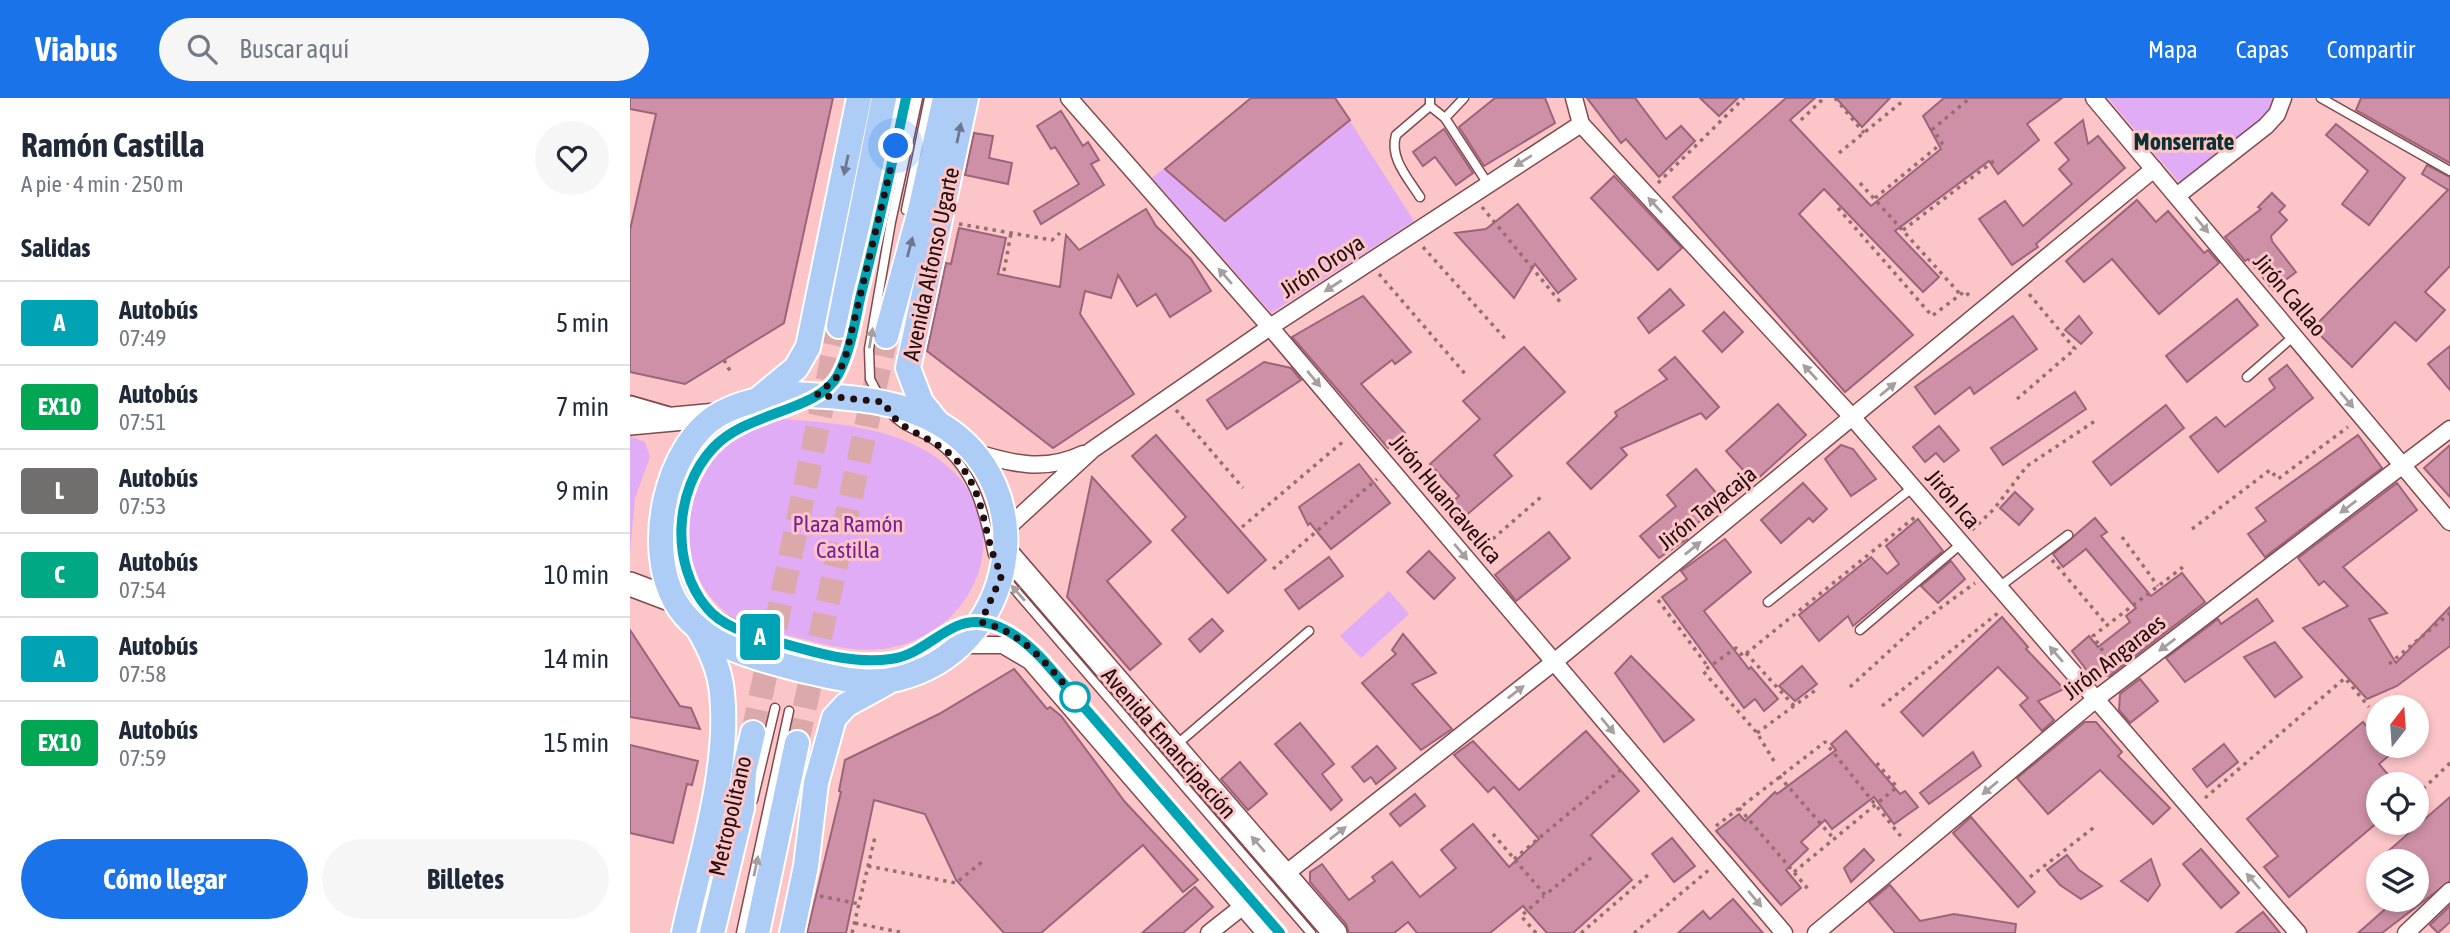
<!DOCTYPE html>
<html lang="es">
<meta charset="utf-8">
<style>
body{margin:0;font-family:"Asap Condensed",sans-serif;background:#f6f6f7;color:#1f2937;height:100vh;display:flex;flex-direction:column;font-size:26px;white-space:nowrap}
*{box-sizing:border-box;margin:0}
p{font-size:23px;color:#747a83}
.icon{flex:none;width:38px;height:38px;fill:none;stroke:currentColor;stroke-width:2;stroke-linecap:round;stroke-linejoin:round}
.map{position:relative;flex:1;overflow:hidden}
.details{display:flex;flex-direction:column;background:#fff;width:630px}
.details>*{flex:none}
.badge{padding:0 14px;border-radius:5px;font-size:24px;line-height:46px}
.needle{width:46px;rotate:17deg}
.tools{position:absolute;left:1736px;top:597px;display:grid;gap:14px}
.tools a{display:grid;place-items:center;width:63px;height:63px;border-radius:50%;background:#fff;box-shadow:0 4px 10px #0003;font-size:35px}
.you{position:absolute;width:35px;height:35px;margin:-18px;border:5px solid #fff;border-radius:50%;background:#1a73e8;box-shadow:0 0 0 10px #1a73e833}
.map>.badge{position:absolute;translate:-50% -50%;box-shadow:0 0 0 4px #fff}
h2{padding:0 21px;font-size:26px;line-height:63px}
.round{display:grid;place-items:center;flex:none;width:74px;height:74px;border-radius:37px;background:#f6f6f7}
.summary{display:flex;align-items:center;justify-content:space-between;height:119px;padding:0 21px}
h1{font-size:33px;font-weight:700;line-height:52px}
.cta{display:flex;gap:14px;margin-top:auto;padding:14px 21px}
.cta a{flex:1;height:80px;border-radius:42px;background:#1a73e8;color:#fff;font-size:28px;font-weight:700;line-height:80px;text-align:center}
.cta a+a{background:#f6f6f7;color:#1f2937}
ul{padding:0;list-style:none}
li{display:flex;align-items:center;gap:21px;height:84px;padding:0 21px;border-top:2px solid #e0e1e3}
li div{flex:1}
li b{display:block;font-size:26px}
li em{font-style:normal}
li .badge{min-width:77px;font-weight:700;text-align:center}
header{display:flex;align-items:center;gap:42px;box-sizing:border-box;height:98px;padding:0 35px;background:#1a73e8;color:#fff}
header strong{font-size:33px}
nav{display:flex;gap:38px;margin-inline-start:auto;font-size:24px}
.search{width:490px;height:63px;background:#f6f6f7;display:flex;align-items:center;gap:18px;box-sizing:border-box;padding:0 24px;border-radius:38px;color:#747a83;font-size:26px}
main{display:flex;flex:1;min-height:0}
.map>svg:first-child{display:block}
</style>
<header>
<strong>Viabus</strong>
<div class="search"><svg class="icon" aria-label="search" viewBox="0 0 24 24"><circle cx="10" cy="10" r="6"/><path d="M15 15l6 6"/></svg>Buscar aquí</div>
<nav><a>Mapa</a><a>Capas</a><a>Compartir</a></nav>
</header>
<main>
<section class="details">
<div class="summary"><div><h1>Ramón Castilla</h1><p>A pie · 4 min · 250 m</p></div><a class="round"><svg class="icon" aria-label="heart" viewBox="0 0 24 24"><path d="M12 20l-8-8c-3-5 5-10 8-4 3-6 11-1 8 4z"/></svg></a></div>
<h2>Salidas</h2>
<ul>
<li><span class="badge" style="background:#00a3b4;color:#fff">A</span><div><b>Autobús</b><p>07:49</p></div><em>5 min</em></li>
<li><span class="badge" style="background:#00a651;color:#fff">EX10</span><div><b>Autobús</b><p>07:51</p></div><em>7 min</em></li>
<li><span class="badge" style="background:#706f6d;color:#fff">L</span><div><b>Autobús</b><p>07:53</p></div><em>9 min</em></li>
<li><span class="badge" style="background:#00a884;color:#fff">C</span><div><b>Autobús</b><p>07:54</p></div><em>10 min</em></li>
<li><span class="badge" style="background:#00a3b4;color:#fff">A</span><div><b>Autobús</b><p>07:58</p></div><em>14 min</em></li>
<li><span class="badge" style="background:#00a651;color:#fff">EX10</span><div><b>Autobús</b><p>07:59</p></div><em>15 min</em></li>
</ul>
<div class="cta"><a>Cómo llegar</a><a>Billetes</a></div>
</section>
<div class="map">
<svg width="1820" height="835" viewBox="0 0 1820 835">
<rect width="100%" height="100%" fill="#fcc5c7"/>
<!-- green -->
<g fill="#e0acf5">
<polygon points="621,0 682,15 705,0 784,123 641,215 522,80"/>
<polygon points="1478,0 1642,0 1648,10 1557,84 1548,83"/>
<path d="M149 321C200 324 264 329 307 360 390 418 354 532 259 550 229 555 199 548 170 540 148 535 119 531 100 517 24 464 61 333 149 321Z"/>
<polygon points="0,338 15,344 20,359 5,400 0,454"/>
<polygon points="759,493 779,516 731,560 710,538"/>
</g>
<!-- building -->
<g fill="#cd90a6" stroke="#9d6479" stroke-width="2">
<polygon points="0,0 203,0 154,225 55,286 0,274 0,132 26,16 0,11"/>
<polygon points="621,0 705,0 720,22 595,123 535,71"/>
<polygon points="865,0 915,0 925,25 854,68 829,29"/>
<polygon points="957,0 1005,0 1036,41 1051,28 1065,43 1029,79 996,41 991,45"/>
<polygon points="1070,0 1108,0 1089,18"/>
<polygon points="1156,0 1185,0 1160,22 1241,108 1311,51 1293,18 1314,0 1432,0 1397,26 1409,42 1368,76 1359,63 1265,133 1309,179 1293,194 1194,91 1169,116 1283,237 1215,294 1043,99"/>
<polygon points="1206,0 1260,0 1232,29"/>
<polygon points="1731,0 1820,0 1820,65 1726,12"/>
<polygon points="431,13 453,48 458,44 469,62 461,66 474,87 411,126 404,113 449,86 425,49 421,51 407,28"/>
<polygon points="1453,22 1458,46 1468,38 1495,70 1406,146 1408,149 1382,167 1349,121 1375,103 1393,128 1442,86 1429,71 1439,62 1425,45"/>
<polygon points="1706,26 1775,80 1739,127 1712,106 1738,73 1696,37"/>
<polygon points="814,31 843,75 826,87 805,59 793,68 783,54"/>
<polygon points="344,35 363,38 359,60 382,65 378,86 335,77"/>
<polygon points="1797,67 1820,79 1820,168 1795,194 1815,212 1786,243 1765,224 1722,269 1683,230 1818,92 1792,76"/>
<polygon points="984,78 1052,150 1028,172 961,100"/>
<polygon points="1642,95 1655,108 1649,114 1657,122 1641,138 1642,143 1666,174 1643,192 1618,161 1615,163 1595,139 1631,111 1628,109"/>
<polygon points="1507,102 1526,124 1538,113 1574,155 1578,152 1589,165 1529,216 1482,161 1454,184 1436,163"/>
<polygon points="888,106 946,181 928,195 905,166 884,200 825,135 856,131"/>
<polygon points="516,111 526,128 561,161 581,193 540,219 526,196 507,208 488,177 481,200 455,193 450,216 504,296 423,350 297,253 316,165 321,166 329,130 376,140 368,176 430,189 436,137 449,152"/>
<polygon points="1040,191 1054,207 1019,235 1008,220"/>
<polygon points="733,198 781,254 765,266 762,262 731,286 775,335 758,350 662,239"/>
<polygon points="1607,201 1628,227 1557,284 1536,258"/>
<polygon points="1094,214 1113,234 1092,254 1073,233"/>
<polygon points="1383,218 1407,251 1344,296 1340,289 1305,316 1285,289"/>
<polygon points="1449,218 1462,235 1451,246 1435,232"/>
<polygon points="1820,248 1820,292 1798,266"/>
<polygon points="894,249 935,294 864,357 882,378 826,426 814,411 829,398 800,366 850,321 833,303"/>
<polygon points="1045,259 1089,309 1076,321 1071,315 991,350 997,357 961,391 937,365 987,318 985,314 1037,281 1029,272"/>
<polygon points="634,264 661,270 671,282 597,331 577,302"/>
<polygon points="1657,267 1683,300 1588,374 1560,339 1586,319 1595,329 1645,290 1639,281"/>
<polygon points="1445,294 1456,311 1373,367 1361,350"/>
<polygon points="1148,306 1176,337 1124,384 1096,353"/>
<polygon points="1536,307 1554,330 1481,387 1463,364"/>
<polygon points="1309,328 1329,352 1314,364 1306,355 1295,364 1283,349"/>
<polygon points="526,337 636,462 598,495 542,432 556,419 502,358"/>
<polygon points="1728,337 1752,370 1635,459 1618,436 1636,423 1626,410"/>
<polygon points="1211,347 1223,351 1246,381 1221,398 1195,361"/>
<polygon points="1820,347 1820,399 1794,370"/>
<polygon points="729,366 760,405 701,451 680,425 678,427 669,409"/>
<polygon points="1066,371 1093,403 1054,437 1057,441 1029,460 1010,438 1046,408 1037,397"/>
<polygon points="462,379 521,444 477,483 531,546 500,572 437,499"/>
<polygon points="1173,385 1197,411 1183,424 1179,420 1151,445 1131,422"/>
<polygon points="1767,385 1787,412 1713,469 1757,515 1739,521 1766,565 1820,509 1820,548 1767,588 1737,601 1673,530 1718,508 1694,483 1689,487 1668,460"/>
<polygon points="1385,394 1403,411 1389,427 1370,410"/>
<polygon points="1465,420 1477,434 1471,438 1521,498 1552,475 1575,504 1479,578 1459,575 1442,553 1459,538 1468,549 1500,524 1496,518 1506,510 1456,451 1433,469 1423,456"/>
<polygon points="1288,421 1313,453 1223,528 1218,518 1189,543 1169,517 1241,459 1257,476 1269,466 1256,448"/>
<polygon points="919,434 940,460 886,503 865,477"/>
<polygon points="1095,441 1121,474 1074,513 1119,571 1121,569 1148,601 1134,613 1125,601 1114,610 1032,499 1057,481 1051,473"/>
<polygon points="799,453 825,480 804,501 777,474"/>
<polygon points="699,459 713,478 669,511 655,492"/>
<polygon points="1321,463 1335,481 1308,505 1291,488"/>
<polygon points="1627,501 1643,523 1555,584 1536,560 1588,521 1591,526"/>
<polygon points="1372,519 1398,549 1396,551 1434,591 1408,603 1424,622 1412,633 1390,607 1398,600 1368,569 1293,638 1271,614"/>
<polygon points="582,521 593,533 570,554 559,541"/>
<polygon points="0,532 50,608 61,610 70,631 0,619"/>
<polygon points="773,536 806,575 782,586 822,631 791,652 732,585 766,556 762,552"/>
<polygon points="1645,544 1672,579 1645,599 1614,559"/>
<polygon points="1001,558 1064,622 1034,644 985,575"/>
<polygon points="1172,568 1187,586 1165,603 1149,588"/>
<polygon points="384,571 417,611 420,609 431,618 495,704 568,782 553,794 513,747 411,835 374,835 326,782 295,716 244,702 216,835 177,835 211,694 209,693 215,662 309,616"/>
<polygon points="1510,581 1528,603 1500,625 1489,612 1490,596"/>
<polygon points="1455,624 1466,624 1492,654 1488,658 1540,710 1523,726 1470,672 1418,716 1387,680"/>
<polygon points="1733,624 1748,642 1748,648 1753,648 1761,656 1749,666 1766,686 1748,686 1748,724 1659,799 1634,769 1648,758 1617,721"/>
<polygon points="670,625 704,666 692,676 712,702 701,712 645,646"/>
<polygon points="956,633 1009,693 961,737 1002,782 943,835 917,835 893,808 860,835 787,835 778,824 764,835 719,835 716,826 680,784 680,774 692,766 719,802 745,783 742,779 762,764 790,799 826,770 811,752 843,726 879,769 909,741 864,689 858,694 824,657 843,643 889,692"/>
<polygon points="1216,633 1270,696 1275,693 1288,709 1264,726 1244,699 1202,731 1195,722 1171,744 1178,751 1156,772 1171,790 1151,807 1086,733 1109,716 1115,723 1145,694 1147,696 1206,652 1201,646"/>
<polygon points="1594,646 1608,664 1577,689 1563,671"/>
<polygon points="0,647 68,663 62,687 57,686 43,745 0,735"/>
<polygon points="747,648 766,670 746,686 741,679 734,684 722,669"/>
<polygon points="1343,654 1351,668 1299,706 1290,695"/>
<polygon points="610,664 637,696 618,712 591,681"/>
<polygon points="785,696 795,708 770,728 760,716"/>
<polygon points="1820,699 1820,783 1752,835 1728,835 1761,806 1757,802 1787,802 1787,763 1747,763"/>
<polygon points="1341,719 1405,794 1388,809 1323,735"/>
<polygon points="1042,740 1065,768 1044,784 1022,756"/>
<polygon points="1234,751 1244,762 1221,784 1214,770"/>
<polygon points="1571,751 1609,795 1591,810 1553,766"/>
<polygon points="1437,757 1449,772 1472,788 1451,801 1430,787 1417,772"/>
<polygon points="1521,761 1530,787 1518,803 1491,783"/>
<polygon points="1260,787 1290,823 1324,816 1386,826 1385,835 1265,835 1239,804"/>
<polygon points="565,789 583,809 553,835 512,835"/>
<polygon points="1103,801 1133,835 1048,835 1073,813 1080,821"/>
<polygon points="1820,808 1820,824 1808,835 1800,827"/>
<polygon points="1633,814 1650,835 1606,835"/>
</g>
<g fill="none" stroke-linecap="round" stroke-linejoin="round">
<!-- primary-tunnel -->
<g stroke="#dca9ab" stroke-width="24" stroke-dasharray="24 12" stroke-linecap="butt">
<polyline points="123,635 209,228"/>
<polyline points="167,645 256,238"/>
</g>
<!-- service casing -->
<g stroke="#834a4e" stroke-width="11">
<g id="service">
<polyline points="800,0 800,8 815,20 858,86"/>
<polyline points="1691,0 1820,73"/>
<polyline points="815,20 834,0"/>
<path d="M790 99C778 80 759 60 766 37L800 8"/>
<polyline points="276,112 299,0"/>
<polyline points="1617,279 1664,238"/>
<polyline points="195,292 206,280 215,262 251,121 276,0"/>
<polyline points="249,298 240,281 239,251 261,124 288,0"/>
<path d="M172 305C140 320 108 323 83 350 65 369 58 392 54 417 39 504 93 529 164 548 190 555 215 564 242 563 256 562 271 560 284 555 304 546 318 530 339 525"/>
<path d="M260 314C272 329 286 331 301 340 343 366 354 412 363 457"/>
<polyline points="373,478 681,835"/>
<polyline points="1369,489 1438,437"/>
<polyline points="1138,504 1282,390"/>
<polyline points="352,525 369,528 404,552 650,835"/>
<polyline points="1230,532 1331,446"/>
<polyline points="545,648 679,533"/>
<polyline points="123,702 145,610"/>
<polyline points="111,835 159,613"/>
</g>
</g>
<!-- minor casing -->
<g stroke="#834a4e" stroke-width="19">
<g id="minor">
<polyline points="439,0 640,229 1154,835"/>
<polyline points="944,0 951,26 1223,320 1668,835"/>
<polyline points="1464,0 1820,424"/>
<polyline points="1548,97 1636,28 1647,16 1653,0"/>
<path d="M344 354C382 366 415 374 453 356"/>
<polyline points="375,432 462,352 640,229 951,26"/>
<polyline points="330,547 373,547 400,563 635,835"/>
<polyline points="654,777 924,564 1524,71"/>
<polyline points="579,835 612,809"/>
<polyline points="1186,835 1466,601 1820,331"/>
<polyline points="1776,835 1820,793"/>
</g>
</g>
<!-- tertiary casing -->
<g stroke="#834a4e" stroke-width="23">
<polyline id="tertiary" points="0,308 38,319"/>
</g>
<!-- secondary casing -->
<g stroke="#834a4e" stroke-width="26">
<g id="secondary">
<polyline points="0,325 87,317"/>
<polyline points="375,453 705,835"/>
<polyline points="0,486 45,503"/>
</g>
</g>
<!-- primary casing -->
<g stroke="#fff" stroke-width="28">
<g id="primary">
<polyline points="209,228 254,0"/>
<polyline points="256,238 290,113 315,0"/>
<path d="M164 296C213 299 265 300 308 325 417 388 387 553 266 581 234 588 203 579 172 572 128 561 70 547 45 503 15 450 35 349 88 317 112 303 138 300 164 296Z"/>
<polyline points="131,299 166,270 178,249 229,0"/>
<polyline points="307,324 291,304 278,270 336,0"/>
<path d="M54 835C70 761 100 671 92 595 90 571 80 550 68 530"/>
<polyline points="82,835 112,710 114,673 123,635"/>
<polyline points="127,835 167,645"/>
<polyline points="162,835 176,768 186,685 204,620 216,607 256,585"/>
</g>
</g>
<!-- path -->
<g stroke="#956e70" stroke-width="3.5" stroke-dasharray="3.5 5" stroke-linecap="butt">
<polyline points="1205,0 1234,35"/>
<polyline points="1171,22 1194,0"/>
<polyline points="1209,55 1273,3"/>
<polyline points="1028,85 1114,0"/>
<polyline points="1230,85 1330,196"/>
<polyline points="1245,100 1312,45 1303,31 1340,0"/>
<polyline points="852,109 931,205"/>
<polyline points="1208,110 1302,218 1335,193 1341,200"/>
<polyline points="329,126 422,142 430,135"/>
<polyline points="1273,132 1365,62"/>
<polyline points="793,149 878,244"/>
<polyline points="374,173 381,135"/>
<polyline points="749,176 837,278"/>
<polyline points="94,262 100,273"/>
<polyline points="1387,301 1445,251 1399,196"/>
<polyline points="546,312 613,390"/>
<polyline points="612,429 715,342"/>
<polyline points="1562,431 1640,372 1648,381 1718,329"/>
<polyline points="1342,432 1364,411 1397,368 1465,323"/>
<polyline points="1492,439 1528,488"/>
<polyline points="850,452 911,399"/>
<polyline points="1422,462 1477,527"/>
<polyline points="643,471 747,381"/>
<polyline points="1028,502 1079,570"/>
<polyline points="1116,555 1164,608"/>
<polyline points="1759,566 1820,515"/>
<polyline points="1482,567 1463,538 1553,469"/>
<polyline points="1220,589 1291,524 1345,485"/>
<polyline points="1252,608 1368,515"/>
<polyline points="1127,635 1187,591"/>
<polyline points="1144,663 1127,635 1073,573 1106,550 1113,558 1285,419"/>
<polyline points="1149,678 1204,741"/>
<polyline points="1793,691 1820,665"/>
<polyline points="1575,700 1715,580 1739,609"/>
<polyline points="1109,710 1179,792"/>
<polyline points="1086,728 1195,644 1273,741"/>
<polyline points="863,736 915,797 962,759"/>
<polyline points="884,761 993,670"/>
<polyline points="238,768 326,785 352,764"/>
<polyline points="1164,774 1267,689 1246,664"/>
<polyline points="1400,779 1467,727"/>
<polyline points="190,798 230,806"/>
<polyline points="225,825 274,835"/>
<polyline points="222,835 245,739"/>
<polyline points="906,835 891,818 914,798"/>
<polyline points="951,835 1018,777"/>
<polyline points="1004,835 1080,771"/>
</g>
<!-- service -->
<use href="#service" stroke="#fff" stroke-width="8"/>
<!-- minor -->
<use href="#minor" stroke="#fff" stroke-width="16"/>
<!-- tertiary -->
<use href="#tertiary" stroke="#fff" stroke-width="19"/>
<!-- secondary -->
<use href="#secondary" stroke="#fff" stroke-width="23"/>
<!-- primary -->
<use href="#primary" stroke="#adcdf7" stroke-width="24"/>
</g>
<!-- one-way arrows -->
<defs><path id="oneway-solid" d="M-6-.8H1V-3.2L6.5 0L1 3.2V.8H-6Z" transform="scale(1.75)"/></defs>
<g fill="#6f778f">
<use href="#oneway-solid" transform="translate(329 35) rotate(-78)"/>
<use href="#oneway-solid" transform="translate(216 67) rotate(102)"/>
<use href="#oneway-solid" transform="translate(280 149) rotate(-75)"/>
</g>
<g fill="#a79e9f">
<use href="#oneway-solid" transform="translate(893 63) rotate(148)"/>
<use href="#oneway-solid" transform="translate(1025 107) rotate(-133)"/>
<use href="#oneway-solid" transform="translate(1572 127) rotate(50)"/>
<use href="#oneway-solid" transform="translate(595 178) rotate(-131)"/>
<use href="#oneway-solid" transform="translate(703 188) rotate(147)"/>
<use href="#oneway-solid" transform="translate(241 240) rotate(-80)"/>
<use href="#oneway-solid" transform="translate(1180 274) rotate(-133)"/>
<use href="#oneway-solid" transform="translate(684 281) rotate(50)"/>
<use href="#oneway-solid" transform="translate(1258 291) rotate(-40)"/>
<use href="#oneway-solid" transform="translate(1717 302) rotate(50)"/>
<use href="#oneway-solid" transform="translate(1718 409) rotate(143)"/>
<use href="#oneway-solid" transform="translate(1063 450) rotate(-39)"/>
<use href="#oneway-solid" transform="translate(831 454) rotate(50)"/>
<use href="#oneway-solid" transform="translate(388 495) rotate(-131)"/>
<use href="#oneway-solid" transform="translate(1537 547) rotate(143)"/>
<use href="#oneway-solid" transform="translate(1426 556) rotate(-131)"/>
<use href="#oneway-solid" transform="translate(886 594) rotate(-38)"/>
<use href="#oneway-solid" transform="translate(978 628) rotate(50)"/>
<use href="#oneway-solid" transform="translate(1360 690) rotate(140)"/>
<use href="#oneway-solid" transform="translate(708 735) rotate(-38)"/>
<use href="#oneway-solid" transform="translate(628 746) rotate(-131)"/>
<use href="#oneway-solid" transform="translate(126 768) rotate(-78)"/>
<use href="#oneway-solid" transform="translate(1623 783) rotate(-131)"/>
<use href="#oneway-solid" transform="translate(1125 801) rotate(50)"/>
</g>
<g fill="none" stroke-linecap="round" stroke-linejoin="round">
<!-- line casing -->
<g stroke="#fff" stroke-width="16">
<path id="line" d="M276 0C262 66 248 131 231 196 225 223 221 252 208 277 188 314 117 313 83 350 44 392 40 466 77 510 92 528 116 535 137 541 178 552 219 567 261 561 288 557 304 538 327 528 360 514 393 540 414 563L650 835"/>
</g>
<!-- line -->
<use href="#line" stroke="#00a3b4" stroke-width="10"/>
<!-- walk -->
<path stroke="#240d0f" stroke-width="7" stroke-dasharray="0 12.6" d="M266 48 215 261 206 280 187 297 253 304C259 312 265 323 274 328 297 342 318 348 334 372 358 407 353 443 372 477L351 524C394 534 419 569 447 601L445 599"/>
</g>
<!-- markers -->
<circle fill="#fff" stroke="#00a3b4" stroke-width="3.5" cx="445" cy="599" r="14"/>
<g text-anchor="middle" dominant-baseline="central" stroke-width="6" stroke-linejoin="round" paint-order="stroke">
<!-- street labels -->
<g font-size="23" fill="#240d0f" stroke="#fcc5c7">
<text transform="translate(301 166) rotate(-78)">Avenida Alfonso Ugarte</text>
<text transform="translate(692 168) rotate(-33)">Jirón Oroya</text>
<text transform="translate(1660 197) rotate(50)">Jirón Callao</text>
<text transform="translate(816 401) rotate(50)">Jirón Huancavelica</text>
<text transform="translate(1323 401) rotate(49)">Jirón Ica</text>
<text transform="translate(1077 410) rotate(-39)">Jirón Tayacaja</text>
<text transform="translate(1484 559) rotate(-38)">Jirón Angaraes</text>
<text transform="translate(539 645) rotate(49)">Avenida Emancipación</text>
<text transform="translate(100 718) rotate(-77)">Metropolitano</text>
</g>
<!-- park labels -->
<g font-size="23" fill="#7a1f97" stroke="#fcc5c7">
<text x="218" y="426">Plaza Ramón<tspan x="218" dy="26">Castilla</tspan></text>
</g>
<!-- neighbourhood labels -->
<g font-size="24" font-weight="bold" fill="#0d3131" stroke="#fcc5c7">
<text x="1554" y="43">Monserrate</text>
</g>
</g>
</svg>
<div class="tools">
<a><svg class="needle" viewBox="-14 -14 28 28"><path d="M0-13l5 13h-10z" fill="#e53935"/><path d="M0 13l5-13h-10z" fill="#747a83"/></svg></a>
<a><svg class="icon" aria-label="locate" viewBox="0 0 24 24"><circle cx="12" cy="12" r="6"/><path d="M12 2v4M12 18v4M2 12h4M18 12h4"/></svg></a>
<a><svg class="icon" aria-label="layers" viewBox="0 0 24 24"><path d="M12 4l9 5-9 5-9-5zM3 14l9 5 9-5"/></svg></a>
</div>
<div class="you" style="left:266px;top:48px"></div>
<b class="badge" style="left:130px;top:539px;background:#00a3b4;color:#fff">A</b>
</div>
</main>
